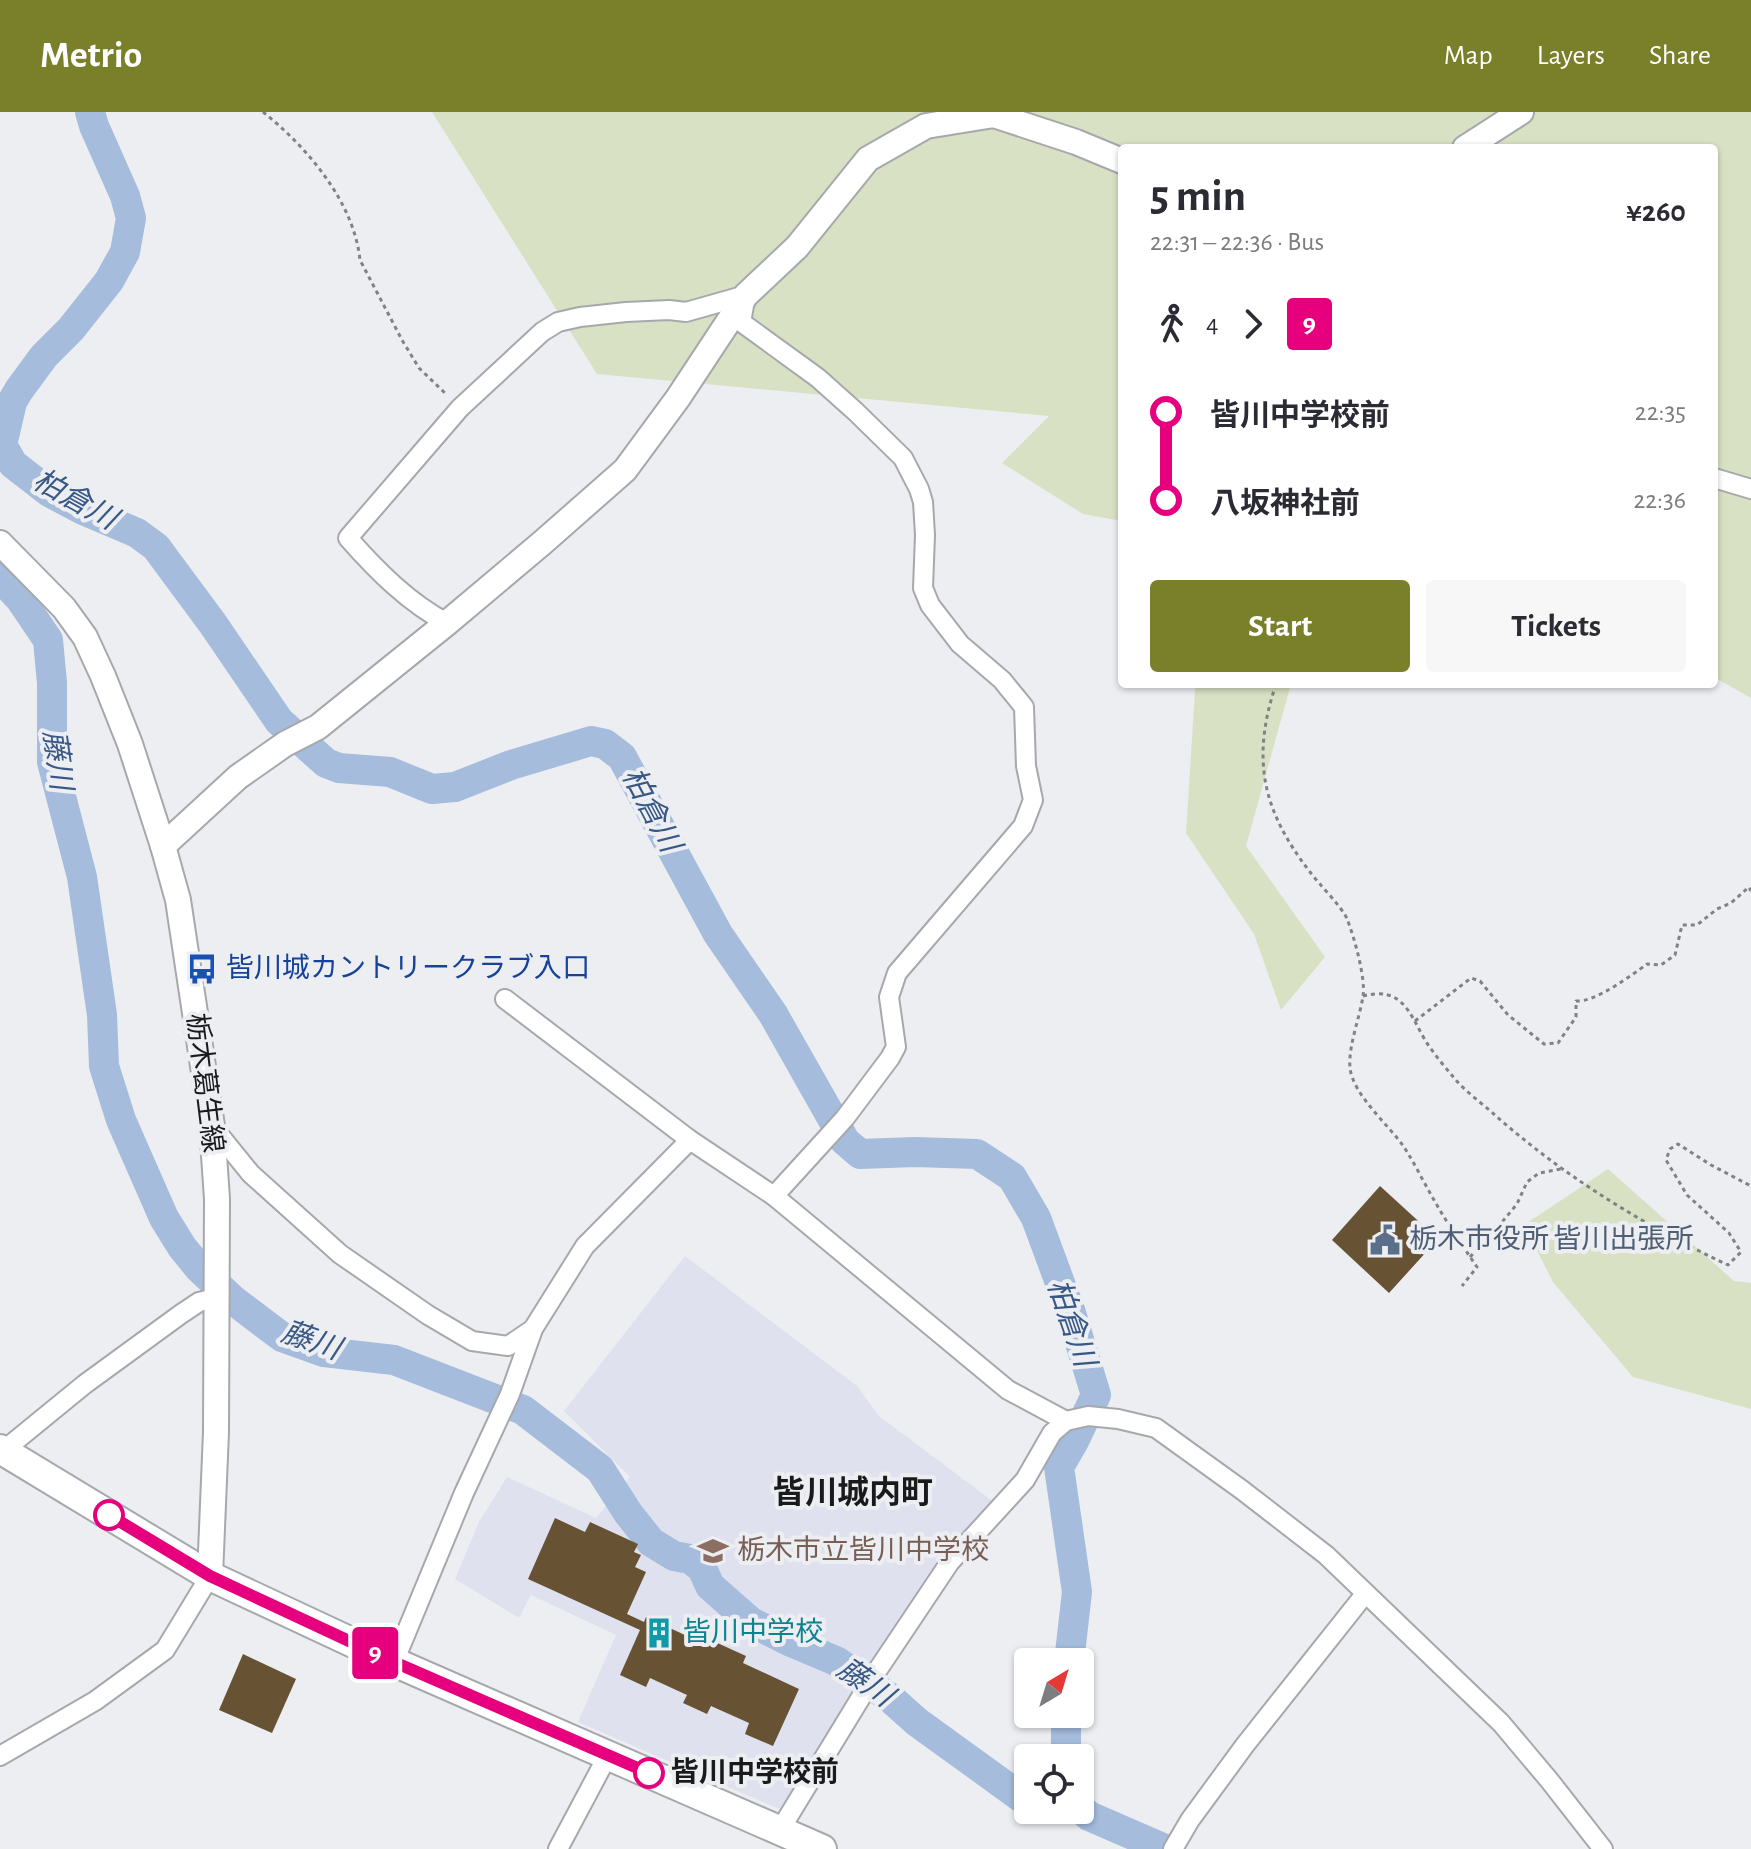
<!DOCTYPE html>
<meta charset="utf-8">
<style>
body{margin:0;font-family:"Alegreya Sans","Noto Sans JP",sans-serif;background:#f7f7f7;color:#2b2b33;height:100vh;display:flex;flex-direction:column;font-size:30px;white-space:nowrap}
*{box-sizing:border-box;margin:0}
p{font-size:26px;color:#7c7c81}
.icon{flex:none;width:44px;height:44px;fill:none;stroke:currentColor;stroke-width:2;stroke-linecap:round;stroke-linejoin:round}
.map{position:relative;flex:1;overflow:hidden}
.panel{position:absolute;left:1118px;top:32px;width:600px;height:544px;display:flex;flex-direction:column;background:#fff;border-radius:8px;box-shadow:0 2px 6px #0004}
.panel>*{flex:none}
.badge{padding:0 16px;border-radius:6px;font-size:28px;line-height:52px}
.needle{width:52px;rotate:38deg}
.tools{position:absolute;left:1014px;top:1536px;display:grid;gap:16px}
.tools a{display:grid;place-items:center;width:80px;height:80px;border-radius:8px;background:#fff;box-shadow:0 2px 6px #0004;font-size:40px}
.map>.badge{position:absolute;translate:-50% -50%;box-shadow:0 0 0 4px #fff}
.legs{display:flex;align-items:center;gap:12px;height:88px;padding:0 32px;font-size:26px}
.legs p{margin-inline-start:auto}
.headline{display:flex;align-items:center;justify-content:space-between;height:136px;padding:0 32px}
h1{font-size:44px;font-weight:600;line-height:60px}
.primary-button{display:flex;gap:16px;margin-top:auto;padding:16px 32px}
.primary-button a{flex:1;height:92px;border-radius:8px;background:#7a7f29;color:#fff;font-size:32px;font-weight:600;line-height:92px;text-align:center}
.primary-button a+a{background:#f7f7f7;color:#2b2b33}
ul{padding:0 32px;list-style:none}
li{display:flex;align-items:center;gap:28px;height:88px;font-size:30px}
li i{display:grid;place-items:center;width:12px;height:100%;margin:0 10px;background:currentColor}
li i::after{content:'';width:20px;height:20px;margin:-10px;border:6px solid;border-radius:50%;background:#fff}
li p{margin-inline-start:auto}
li:first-child i{background:linear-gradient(#0000 50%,currentColor 0)}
li:last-child i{background:linear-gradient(currentColor 50%,#0000 0)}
header{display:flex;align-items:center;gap:48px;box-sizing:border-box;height:112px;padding:0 40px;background:#7a7f29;color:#fff}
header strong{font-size:38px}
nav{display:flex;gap:44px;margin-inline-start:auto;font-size:28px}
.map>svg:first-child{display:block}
</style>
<header>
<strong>Metrio</strong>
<nav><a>Map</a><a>Layers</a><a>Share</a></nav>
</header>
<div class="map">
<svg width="1751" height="1737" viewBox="0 0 1751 1737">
<rect width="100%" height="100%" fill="#eceef2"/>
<!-- built -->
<polygon fill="#dfe2ee" points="685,1144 857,1274 879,1304 994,1390 779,1697 578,1610 616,1523 531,1483 519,1506 455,1467 479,1410 507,1365 596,1406 630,1365 564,1299"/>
<!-- green -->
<g fill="#d9e1c4">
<polygon points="432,0 1751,0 1751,586 1714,565 1714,36 1122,36 1122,409 1083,402 1002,351 1049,304 597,262"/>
<polygon points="1197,572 1291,572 1246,734 1325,845 1281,898 1254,822 1186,721 1195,578"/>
<polygon points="1608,1057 1734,1169 1751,1171 1751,1297 1633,1265 1553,1170 1524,1113"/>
</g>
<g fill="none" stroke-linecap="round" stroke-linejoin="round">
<!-- river -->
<g stroke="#a5bcdd" stroke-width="30">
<polyline points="90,0 94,14 125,84 131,106 125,140 109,169 71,217 44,244 19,278 12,290 2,333 13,352 49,380 83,398 137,421 156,435 213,512 279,609 326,651 339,656 390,660 432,677 455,675 511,653 591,629 605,632 622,645 718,822 773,902 845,1029 860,1042 915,1040 977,1042 1012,1065 1036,1106 1070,1198 1096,1283 1074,1329 1059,1355 1077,1480 1069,1550"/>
<polyline points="0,465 21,488 48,528 52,571 52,650 82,765 102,903 104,954 121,1008 164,1106 182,1135 199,1156 233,1188 282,1225 324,1240 394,1248 523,1298 600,1357 628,1401 651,1430 674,1444 690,1447 702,1456 710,1474 751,1510 791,1530 836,1549 889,1585 917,1610 1022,1686 1028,1687"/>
<polyline points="1066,1646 1066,1602"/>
<polyline points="1080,1696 1089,1704 1165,1737"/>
</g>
</g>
<!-- building -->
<g fill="#675334">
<polygon points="1380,1074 1438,1127 1389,1181 1332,1128"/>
<polygon points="555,1406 585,1420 590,1410 638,1432 634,1440 641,1443 635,1455 646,1460 627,1502 644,1510 646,1505 700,1530 702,1524 746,1544 743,1551 799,1577 773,1634 745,1622 749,1611 711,1594 707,1602 683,1591 687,1583 650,1566 646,1575 620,1563 640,1518 528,1467"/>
<polygon points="243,1542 296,1567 272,1621 219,1598"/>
</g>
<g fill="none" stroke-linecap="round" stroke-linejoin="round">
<!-- street casing -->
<g stroke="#a7a8ac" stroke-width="22">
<g id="street">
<polyline points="1714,366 1751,377"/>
<path d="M447 511C409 491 377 459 348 426L460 296 542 220 558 210 580 205 626 200 669 198 686 200 746 183 741 210 818 266 856 300 903 346 919 377 923 390 925 423 923 476 930 493 960 532 1002 568 1024 595 1026 654 1033 688 1023 714 897 861 889 885 896 935 890 946 845 1006 774 1084"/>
<polyline points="505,887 690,1028 774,1084 1008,1278 1066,1309"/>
<polyline points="212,1014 251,1062 340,1142 428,1203 472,1229 508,1234 533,1217"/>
<polyline points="3,1339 85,1272 181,1202 199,1190 207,1188 217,1189"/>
<polyline points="394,1550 464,1381 510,1282 533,1217 585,1134 690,1028"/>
<polyline points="0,1644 95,1589 165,1538 210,1464"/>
<polyline points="780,1718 877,1559 950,1450 1025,1368 1052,1321 1066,1309 1088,1304 1118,1307 1156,1316 1242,1378 1326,1443 1501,1611 1549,1668 1603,1737"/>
<polyline points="558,1737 608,1643"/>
<polyline points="1173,1737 1190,1708 1245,1633 1365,1482"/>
</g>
</g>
<!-- secondary casing -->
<g stroke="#a7a8ac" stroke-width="28">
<g id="secondary">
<polyline points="1465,36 1521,0"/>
<polyline points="0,431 64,496 85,525 103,564 130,632 163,734 178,788 212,1014 217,1087 216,1320 210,1464"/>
<polyline points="163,734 238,665 285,632 318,615 447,511 542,431 625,358 678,286 746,183 797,135 868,47 926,14 994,3 1076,30 1122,49"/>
</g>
</g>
<!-- primary casing -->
<g stroke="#a7a8ac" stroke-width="32">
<polyline id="primary" points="0,1337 210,1464 394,1550 822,1737"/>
</g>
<!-- path -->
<g stroke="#808284" stroke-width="3" stroke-dasharray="4 4" stroke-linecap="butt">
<path d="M263 0C307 35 354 90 360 148L402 228 419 256 447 283"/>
<path d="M1276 572C1251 647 1262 698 1310 760 1318 771 1343 796 1347 807 1354 824 1366 867 1363 884 1360 905 1348 934 1350 956 1353 983 1388 1012 1404 1035 1415 1052 1424 1071 1434 1088 1447 1111 1462 1133 1477 1155L1462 1174"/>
<path d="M1363 884C1402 874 1409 900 1425 928 1433 941 1445 955 1455 967 1467 981 1483 992 1496 1004 1565 1065 1645 1114 1728 1153L1741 1140 1729 1121 1687 1083 1666 1048 1670 1037 1678 1032 1711 1053 1751 1074"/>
<path d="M1415 909 1471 866 1480 869 1508 903 1544 932 1558 931 1576 905V889C1594 891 1632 863 1647 852L1661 853 1675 843 1682 813H1697L1717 797 1731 791 1749 775 1751 779"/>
<polyline points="1470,1145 1493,1121 1517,1092 1527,1070 1539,1061 1561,1057"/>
</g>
<!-- street -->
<use href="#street" stroke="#fff" stroke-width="18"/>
<!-- secondary -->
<use href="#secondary" stroke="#fff" stroke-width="24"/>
<!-- primary -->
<use href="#primary" stroke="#fff" stroke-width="28"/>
</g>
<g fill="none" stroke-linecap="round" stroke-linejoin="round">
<!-- line-1 casing -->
<g stroke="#fff" stroke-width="18">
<polyline id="line-1" points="109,1403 210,1464 394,1550 649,1661"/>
</g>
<!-- line-1 -->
<use href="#line-1" stroke="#e6007e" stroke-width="12"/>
</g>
<!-- icons -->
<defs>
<g id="bus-bare" transform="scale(2.4)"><path d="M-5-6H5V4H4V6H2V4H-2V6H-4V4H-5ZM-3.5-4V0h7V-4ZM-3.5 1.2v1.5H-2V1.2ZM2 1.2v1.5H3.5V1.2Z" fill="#1a4fb4" stroke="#eceef2" stroke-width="2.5" paint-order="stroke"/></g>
<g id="civic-bare" transform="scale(2.4)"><path d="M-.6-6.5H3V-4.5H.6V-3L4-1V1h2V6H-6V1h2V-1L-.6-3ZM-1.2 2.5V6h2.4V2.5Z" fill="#5c6f8a" stroke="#eceef2" stroke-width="2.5" paint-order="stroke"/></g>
<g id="school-bare" transform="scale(2.4)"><path d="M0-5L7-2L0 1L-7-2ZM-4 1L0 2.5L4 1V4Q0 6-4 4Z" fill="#8d6e63" stroke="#eceef2" stroke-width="2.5" paint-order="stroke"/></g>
<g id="building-bare" transform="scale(2.4)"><path d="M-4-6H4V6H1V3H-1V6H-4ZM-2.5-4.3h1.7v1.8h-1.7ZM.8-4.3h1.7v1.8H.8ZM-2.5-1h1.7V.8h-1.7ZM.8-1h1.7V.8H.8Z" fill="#0f9aa8" stroke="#eceef2" stroke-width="2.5" paint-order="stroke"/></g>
</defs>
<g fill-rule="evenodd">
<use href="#bus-bare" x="202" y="857"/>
<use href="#civic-bare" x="1385" y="1128"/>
<use href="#school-bare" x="713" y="1439"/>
<use href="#building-bare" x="659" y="1521"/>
</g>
<!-- markers -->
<g fill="#fff" stroke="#e6007e" stroke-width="4">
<circle cx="109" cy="1403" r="14"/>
<circle cx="649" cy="1661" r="14"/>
</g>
<g text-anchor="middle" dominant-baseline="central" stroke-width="8" stroke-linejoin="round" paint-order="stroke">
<!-- transit labels -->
<g font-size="28" fill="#164399" stroke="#eceef2" text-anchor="start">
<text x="226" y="857">皆川城カントリークラブ入口</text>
</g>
<!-- street labels -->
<g font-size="28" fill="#191a1b" stroke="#eceef2">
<text transform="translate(204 971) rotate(83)">栃木葛生線</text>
</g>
<!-- service labels -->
<g font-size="28" fill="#4e5e75" stroke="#eceef2" text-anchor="start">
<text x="1409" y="1128">栃木市役所 皆川出張所</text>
</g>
<!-- education labels -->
<g font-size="28" fill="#785e54" stroke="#eceef2" text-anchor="start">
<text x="737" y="1439">栃木市立皆川中学校</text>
</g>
<!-- culture labels -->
<g font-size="28" fill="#0d838f" stroke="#eceef2" text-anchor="start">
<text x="683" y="1521">皆川中学校</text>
</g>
<!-- stop labels -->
<g font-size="28" font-weight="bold" fill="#191a1b" stroke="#eceef2" text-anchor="start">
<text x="671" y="1661">皆川中学校前</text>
</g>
<!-- water labels -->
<g font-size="30" font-style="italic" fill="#385986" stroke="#eceef2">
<text transform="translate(75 388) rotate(29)">柏倉川</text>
<text transform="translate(57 648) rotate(82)">藤川</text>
<text transform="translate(651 698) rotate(62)">柏倉川</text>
<text transform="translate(1071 1211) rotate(71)">柏倉川</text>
<text transform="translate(311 1229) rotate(19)">藤川</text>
<text transform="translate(865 1571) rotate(35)">藤川</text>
</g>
<!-- quarter labels -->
<g font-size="32" font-weight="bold" fill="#191a1b" stroke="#eceef2">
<text x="853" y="1381">皆川城内町</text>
</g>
</g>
</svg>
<div class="tools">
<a><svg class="needle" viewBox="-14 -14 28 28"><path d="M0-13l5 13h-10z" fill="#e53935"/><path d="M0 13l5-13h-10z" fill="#7c7c81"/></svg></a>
<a><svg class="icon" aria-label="locate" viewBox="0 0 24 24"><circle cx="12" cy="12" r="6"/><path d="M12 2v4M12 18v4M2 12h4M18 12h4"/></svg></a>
</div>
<b class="badge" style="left:375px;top:1541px;background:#e6007e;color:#fff">9</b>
<section class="panel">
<div class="headline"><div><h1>5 min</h1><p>22:31 – 22:36 · Bus</p></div><b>¥260</b></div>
<div class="legs"><svg class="icon" aria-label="walk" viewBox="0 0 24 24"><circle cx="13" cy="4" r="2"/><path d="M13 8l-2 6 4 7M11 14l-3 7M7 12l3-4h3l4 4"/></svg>4<svg class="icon" aria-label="forward" viewBox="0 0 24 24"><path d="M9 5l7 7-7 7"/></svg><b class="badge" style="background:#e6007e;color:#fff">9</b></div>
<ul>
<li><i style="color:#e6007e"></i><b>皆川中学校前</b><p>22:35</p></li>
<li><i style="color:#e6007e"></i><b>八坂神社前</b><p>22:36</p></li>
</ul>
<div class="primary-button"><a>Start</a><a>Tickets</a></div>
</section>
</div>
